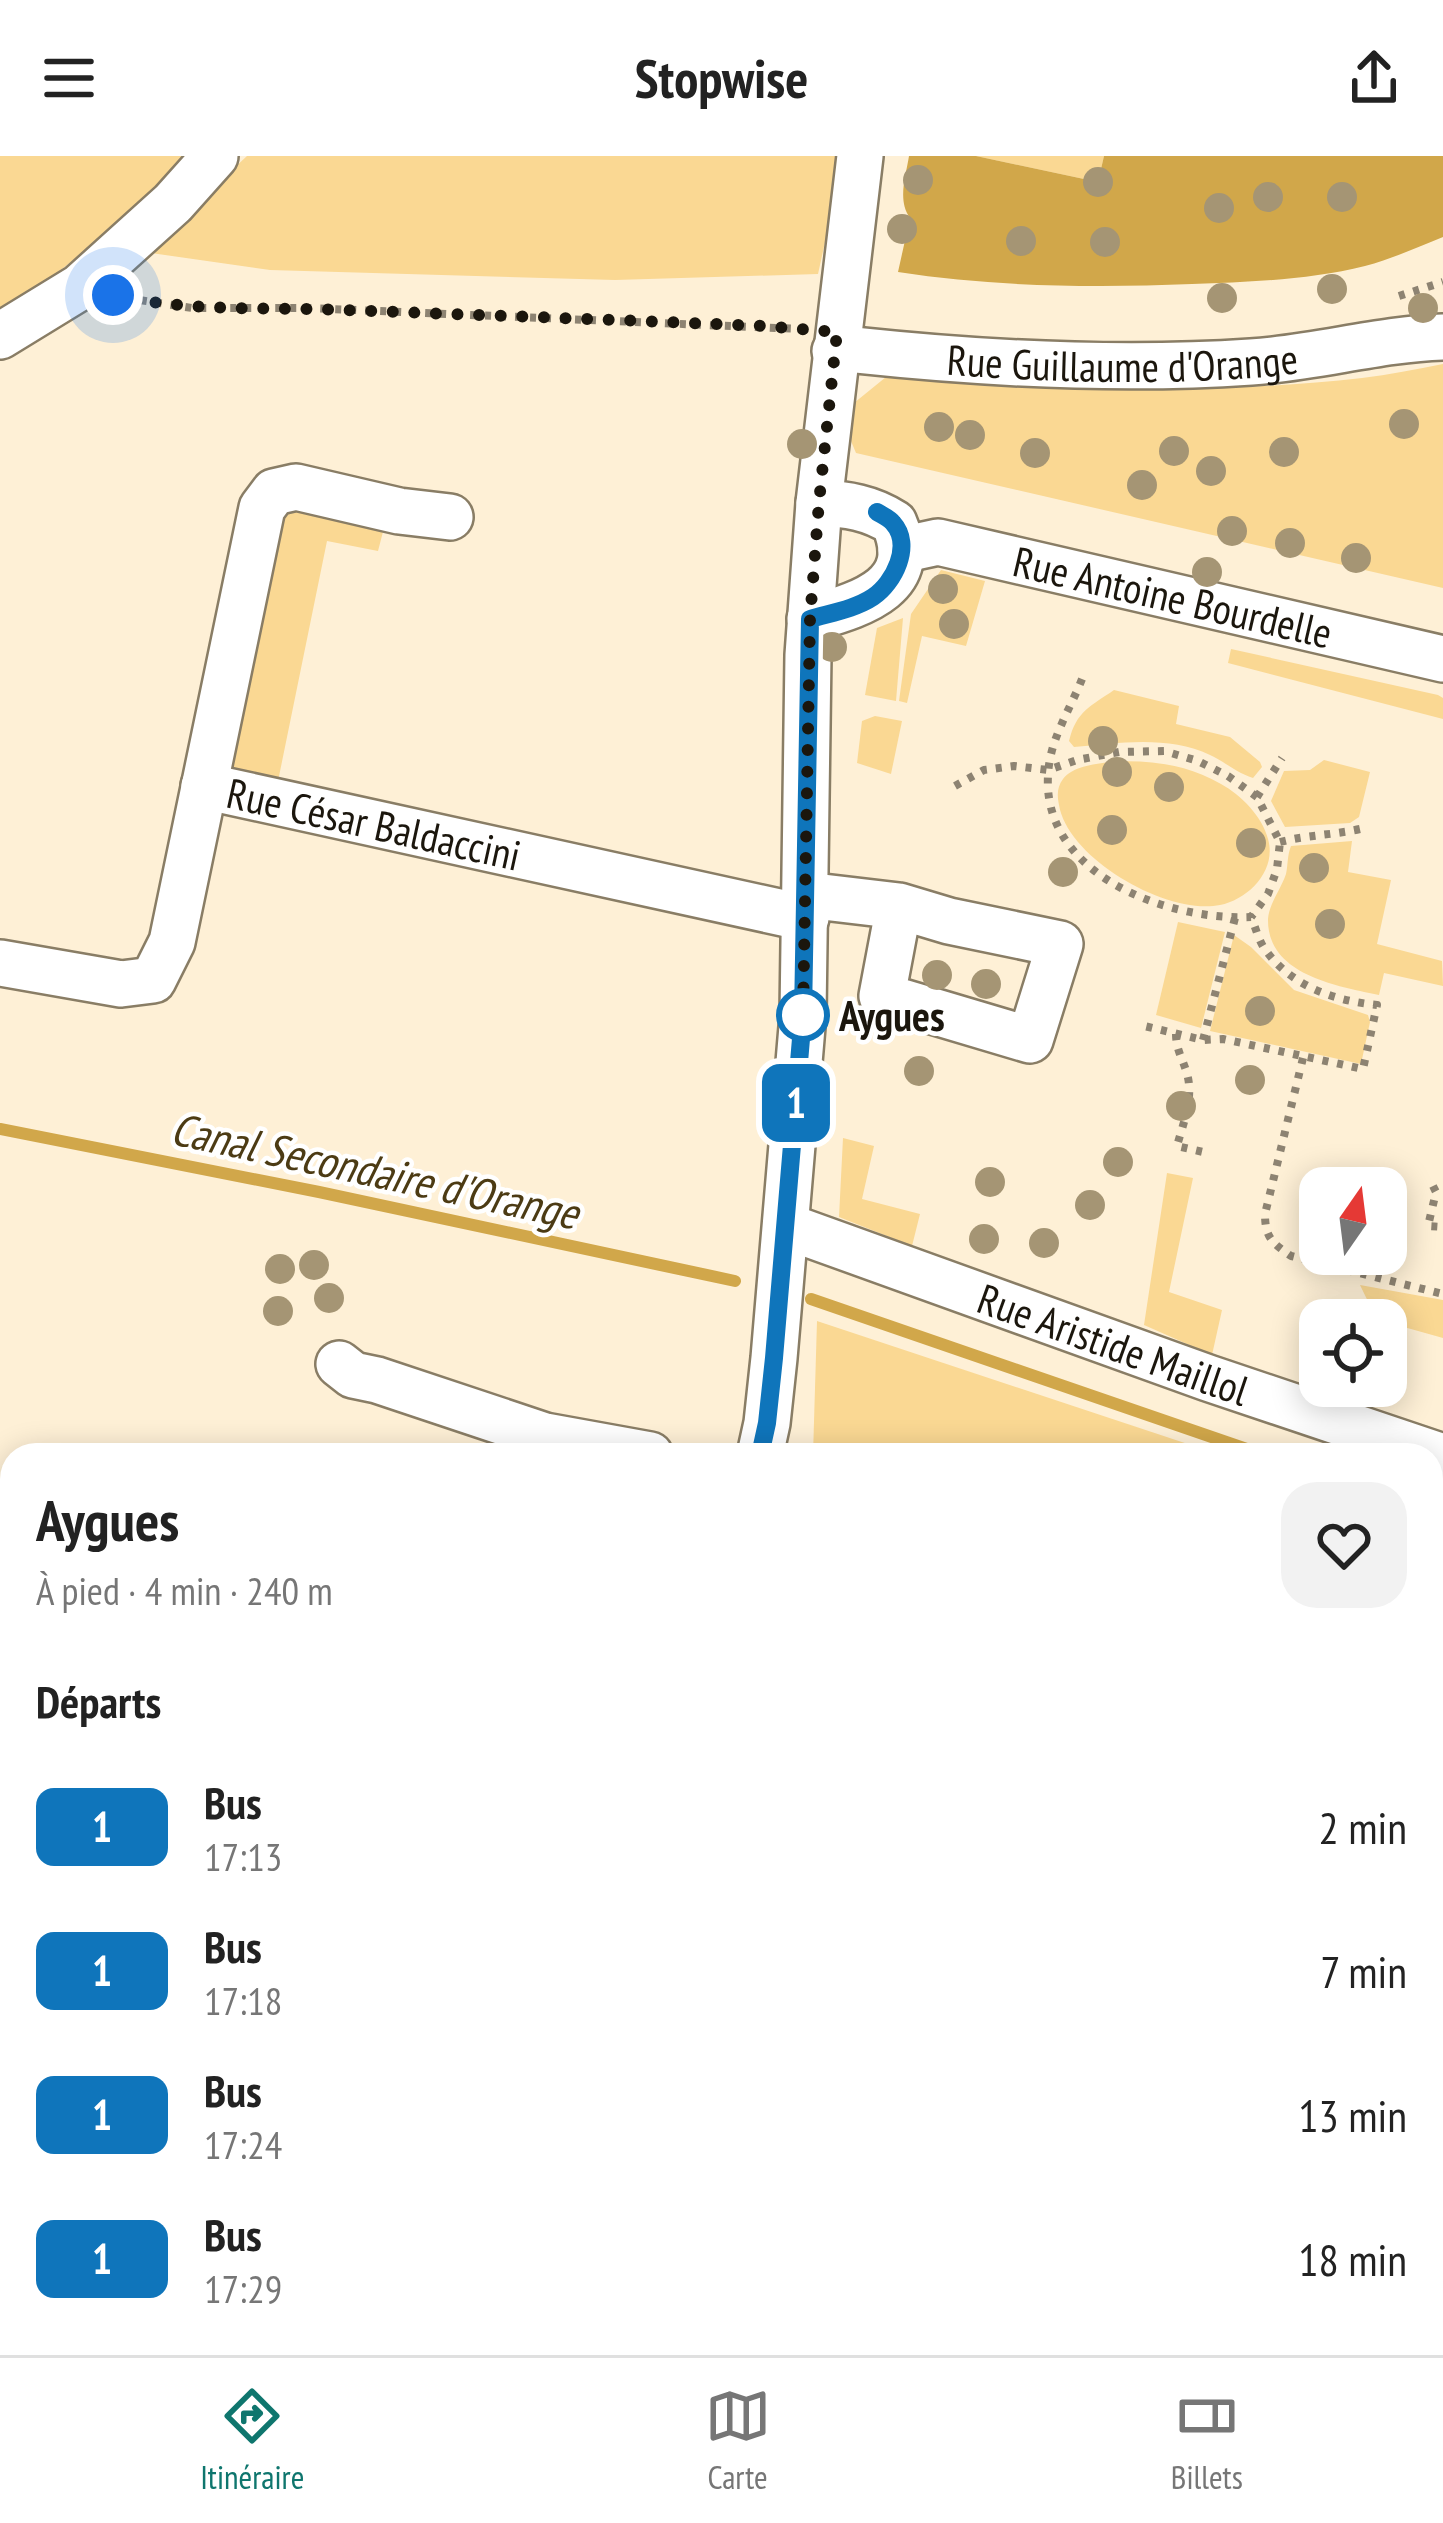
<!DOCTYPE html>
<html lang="fr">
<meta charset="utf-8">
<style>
body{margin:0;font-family:"PT Sans Narrow",sans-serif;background:#f2f2f2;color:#222;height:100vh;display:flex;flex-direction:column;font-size:45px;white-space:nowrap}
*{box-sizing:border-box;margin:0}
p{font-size:39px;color:#767676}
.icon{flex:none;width:66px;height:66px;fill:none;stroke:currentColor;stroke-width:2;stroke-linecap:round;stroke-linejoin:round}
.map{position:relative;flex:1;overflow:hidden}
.panel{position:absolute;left:0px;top:1287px;width:1443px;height:912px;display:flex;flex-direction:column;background:#fff;border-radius:36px 36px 0 0;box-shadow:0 6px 30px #0003}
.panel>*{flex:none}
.badge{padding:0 24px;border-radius:18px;font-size:42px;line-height:78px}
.needle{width:78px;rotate:14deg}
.controls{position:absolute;left:1299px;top:1011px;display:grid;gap:24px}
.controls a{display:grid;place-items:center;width:108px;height:108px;border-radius:24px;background:#fff;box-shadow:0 6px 30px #0003;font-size:60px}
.you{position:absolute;width:60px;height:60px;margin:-30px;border:9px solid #fff;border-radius:50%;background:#1a73e8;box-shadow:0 0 0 18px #1a73e833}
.map>.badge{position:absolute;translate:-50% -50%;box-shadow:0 0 0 6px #fff}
h2{padding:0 36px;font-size:45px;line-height:108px}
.round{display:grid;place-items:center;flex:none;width:126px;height:126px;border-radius:36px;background:#f2f2f2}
.headline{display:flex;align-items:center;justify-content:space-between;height:204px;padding:0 36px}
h1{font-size:57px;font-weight:600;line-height:90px}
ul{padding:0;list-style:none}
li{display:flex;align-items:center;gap:36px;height:144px;padding:0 36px}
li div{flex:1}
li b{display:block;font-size:45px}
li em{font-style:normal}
li .badge{min-width:132px;font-weight:700;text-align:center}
header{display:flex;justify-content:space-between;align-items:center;height:156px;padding:0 36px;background:#fff;font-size:54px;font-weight:600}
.menu{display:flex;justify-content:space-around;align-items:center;height:168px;border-top:3px solid #e0e0e0;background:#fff;font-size:33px;color:#767676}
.menu a{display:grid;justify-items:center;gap:6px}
.menu .selected{color:#0f766e}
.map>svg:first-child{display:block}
</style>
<header><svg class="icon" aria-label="menu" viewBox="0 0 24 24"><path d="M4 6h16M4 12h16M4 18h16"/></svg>Stopwise<svg class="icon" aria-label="share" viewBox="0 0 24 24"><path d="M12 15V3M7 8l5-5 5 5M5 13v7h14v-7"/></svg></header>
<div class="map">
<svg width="1443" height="2199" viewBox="0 0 1443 2199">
<rect width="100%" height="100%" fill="#fef0d6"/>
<!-- green -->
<g fill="#fad893">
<polygon points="0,0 190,0 152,43 0,161"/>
<polygon points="247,0 844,0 818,118 615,124 270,114 144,96"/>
<polygon points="976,0 1104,0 1098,26"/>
<path d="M1443 208V432L856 297 851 285 854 247 886 221C1045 232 1203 240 1362 222 1389 219 1416 213 1443 208Z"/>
<polygon points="311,352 385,368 378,395 327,385 276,635 250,629 229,608 274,368 291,355"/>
<polygon points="941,414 985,425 966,490 922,480 907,547 899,545 911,458"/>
<polygon points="903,462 896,545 865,539 877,472"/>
<polygon points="1231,493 1438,539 1443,542 1443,563 1228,507"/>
<path d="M1114 534 1179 550 1176 568 1230 581 1260 606 1262 611 1253 622C1237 617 1225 606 1210 599 1169 579 1118 587 1074 591L1069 585C1076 555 1091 550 1114 534Z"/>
<polygon points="875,560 902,565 891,618 857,607 862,565"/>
<polygon points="1324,604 1370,616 1359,661 1350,667 1285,671 1271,645 1284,615 1310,614"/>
<path d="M1115 605C1154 605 1186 608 1221 628 1241 639 1262 660 1268 683 1277 714 1249 743 1220 749 1168 760 1068 703 1059 649 1057 639 1057 631 1063 623 1074 609 1098 608 1115 605Z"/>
<path d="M1352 685 1348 716 1391 724 1377 788 1442 805 1443 830 1384 817 1379 839C1338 830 1267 819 1268 763 1269 748 1281 733 1286 718 1288 709 1287 700 1291 690Z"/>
<polygon points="1178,766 1225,776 1201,872 1156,859"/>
<polygon points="1234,779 1251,791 1294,834 1368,859 1370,866 1361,908 1210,875"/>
<polygon points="843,982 874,990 862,1043 920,1058 912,1090 839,1061"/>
<polygon points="1167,1017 1193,1022 1169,1136 1222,1154 1212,1199 1144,1169"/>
<polygon points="1360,1129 1443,1144 1443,1182 1386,1166 1386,1164 1377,1164"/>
<polygon points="817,1165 1221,1299 813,1299"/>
<polygon points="1431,1369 1443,1373 1443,1615 1431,1611"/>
<polygon points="636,2187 957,2187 941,2199 738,2199 724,2196 723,2199 633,2199"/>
</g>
<!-- water -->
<g fill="#d1a74a">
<path d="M909 0H976L1098 26 1104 0H1443V81C1418 91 1392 103 1365 110 1309 124 1250 126 1192 128 1095 132 995 131 898 116L910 62C897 44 906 20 909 0Z"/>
<polygon points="7,2059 12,2060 13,2187 8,2199 0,2199 0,2062"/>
</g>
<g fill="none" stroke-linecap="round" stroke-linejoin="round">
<!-- stream -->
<g stroke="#d1a74a" stroke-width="12">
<polyline points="0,973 319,1036 735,1125"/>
<polyline points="811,1143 1264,1299"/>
<polyline points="1431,1356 1443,1360"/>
</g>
<!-- minor casing -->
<g stroke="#897d65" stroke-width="50">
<g id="minor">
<polyline points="0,180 80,131 173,47 215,0"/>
<path id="s1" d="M835 195 855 194C987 208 1118 215 1251 206 1316 202 1379 183 1443 181"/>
<path id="s2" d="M901 394 938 386 1443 503"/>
<path d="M810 463C856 449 923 433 894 367 871 352 847 348 819 347"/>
<path id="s3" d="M204 630 806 762"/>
<polyline points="806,739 899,750 882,840 1030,884 1060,788 949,765 899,750"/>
<polyline points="0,807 121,828 153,824 172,786 262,352 274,336 296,331 399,355 450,361"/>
<path id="s4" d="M786 1070 1208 1222 1443 1301"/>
<polyline points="339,1208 353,1219 377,1224 545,1280 650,1299"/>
<polyline points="760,1299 767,1267 774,1202 803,859 808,499 819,347 860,0"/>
<polyline points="0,1976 12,1988"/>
<polyline points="1431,2132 1443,2143"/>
<polyline points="170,2187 179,2199"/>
<polyline points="405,2199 412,2187"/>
</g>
</g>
<!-- path -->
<g stroke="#8d8372" stroke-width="8" stroke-dasharray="6 9" stroke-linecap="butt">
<polyline points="1399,140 1443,126"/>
<polyline points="126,142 192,152 308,152 800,173"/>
<path d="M1082 523C1071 551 1053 579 1049 609 1034 716 1164 765 1251 761 1256 772 1259 787 1267 796 1293 831 1336 845 1377 849L1363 913 1223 883 1203 884 1140 869"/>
<polyline points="955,630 984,614 1014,610 1048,614 1077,604 1119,596 1164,595 1198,605 1228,620 1257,641 1280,686 1277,713 1268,738 1251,761"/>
<polyline points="1257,641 1282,602"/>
<path d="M1280 686C1307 679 1333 679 1360 673"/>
<path d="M1176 878C1176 894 1183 903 1187 918 1194 941 1183 968 1177 990L1203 996"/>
<polyline points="1203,884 1235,762"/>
<path d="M1303 902 1265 1058C1265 1081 1272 1087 1291 1100L1443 1138"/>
<polyline points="1433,1030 1436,1036 1428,1070 1443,1071"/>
</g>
<!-- minor -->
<use href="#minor" stroke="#fff" stroke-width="45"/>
</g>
<!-- trees -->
<g fill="#a59574">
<circle cx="918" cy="24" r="15"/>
<circle cx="1098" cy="26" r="15"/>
<circle cx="1268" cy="41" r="15"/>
<circle cx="1342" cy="41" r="15"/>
<circle cx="1219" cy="52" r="15"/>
<circle cx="902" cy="73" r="15"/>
<circle cx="1021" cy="85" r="15"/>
<circle cx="1105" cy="86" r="15"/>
<circle cx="1332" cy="133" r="15"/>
<circle cx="1222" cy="142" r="15"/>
<circle cx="1423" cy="152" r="15"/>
<circle cx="1404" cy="268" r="15"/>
<circle cx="939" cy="271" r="15"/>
<circle cx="970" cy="279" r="15"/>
<circle cx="802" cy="288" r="15"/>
<circle cx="1174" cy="295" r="15"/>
<circle cx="1284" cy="296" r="15"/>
<circle cx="1035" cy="297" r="15"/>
<circle cx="1211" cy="315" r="15"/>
<circle cx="1142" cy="329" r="15"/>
<circle cx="1232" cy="375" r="15"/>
<circle cx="1290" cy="387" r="15"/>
<circle cx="1356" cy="402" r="15"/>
<circle cx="1207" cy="416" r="15"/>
<circle cx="943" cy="433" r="15"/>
<circle cx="954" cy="468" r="15"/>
<circle cx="832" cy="491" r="15"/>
<circle cx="1103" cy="585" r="15"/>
<circle cx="1117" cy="616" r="15"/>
<circle cx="1169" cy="631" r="15"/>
<circle cx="1112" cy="674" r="15"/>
<circle cx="1251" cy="687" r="15"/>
<circle cx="1314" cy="712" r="15"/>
<circle cx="1063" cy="716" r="15"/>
<circle cx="1330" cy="768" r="15"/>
<circle cx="937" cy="819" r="15"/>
<circle cx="986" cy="828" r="15"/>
<circle cx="1260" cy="855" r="15"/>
<circle cx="919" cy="915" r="15"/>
<circle cx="1250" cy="924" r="15"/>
<circle cx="1181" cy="950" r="15"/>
<circle cx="1118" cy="1006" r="15"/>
<circle cx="990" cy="1026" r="15"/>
<circle cx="1090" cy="1049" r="15"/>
<circle cx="984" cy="1083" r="15"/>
<circle cx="1044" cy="1087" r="15"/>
<circle cx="314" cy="1109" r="15"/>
<circle cx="280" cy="1113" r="15"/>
<circle cx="329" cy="1142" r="15"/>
<circle cx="278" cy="1155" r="15"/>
</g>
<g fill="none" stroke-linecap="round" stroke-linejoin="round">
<!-- line casing -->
<g stroke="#fff" stroke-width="27">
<path id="line" d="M760 1299 767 1267 774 1202 803 859 810 463C830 457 855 453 873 441 894 427 913 389 893 367 889 362 882 359 877 356"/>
</g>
<!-- line -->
<use href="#line" stroke="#0f75bb" stroke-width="18"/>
<!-- walk -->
<path stroke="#1b160d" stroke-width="12" stroke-dasharray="0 21.6" d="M113 139C188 156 264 151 341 154 481 159 622 164 763 170L837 176 819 346 810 463 803 859"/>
</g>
<!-- markers -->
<circle fill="#fff" stroke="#0f75bb" stroke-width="6" cx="803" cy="859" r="24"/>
<g text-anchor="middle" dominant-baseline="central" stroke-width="9" stroke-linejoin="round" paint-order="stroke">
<!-- street labels -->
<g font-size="42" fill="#1b160d" stroke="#fff">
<text stroke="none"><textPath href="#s1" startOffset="288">Rue Guillaume d'Orange</textPath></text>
<text stroke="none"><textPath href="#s2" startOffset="279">Rue Antoine Bourdelle</textPath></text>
<text stroke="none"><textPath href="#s3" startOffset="174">Rue César Baldaccini</textPath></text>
<text stroke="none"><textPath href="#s4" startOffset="348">Rue Aristide Maillol</textPath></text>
</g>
<!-- stop labels -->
<g font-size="42" font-weight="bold" fill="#1b160d" stroke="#fff" text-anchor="start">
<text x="839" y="859">Aygues</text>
</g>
<!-- water labels -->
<g font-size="45" font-style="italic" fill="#4c3b14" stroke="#fff">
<text transform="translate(375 1014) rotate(12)">Canal Secondaire d'Orange</text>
</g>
</g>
</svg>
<div class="controls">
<a><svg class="needle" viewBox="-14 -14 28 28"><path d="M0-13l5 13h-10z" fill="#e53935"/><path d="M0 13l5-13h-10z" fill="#767676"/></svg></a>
<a><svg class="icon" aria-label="locate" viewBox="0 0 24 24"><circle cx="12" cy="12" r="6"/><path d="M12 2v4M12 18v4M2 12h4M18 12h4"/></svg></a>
</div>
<div class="you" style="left:113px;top:139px"></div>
<b class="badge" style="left:796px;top:947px;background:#0f75bb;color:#fff">1</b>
<section class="panel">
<div class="headline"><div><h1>Aygues</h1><p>À pied · 4 min · 240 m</p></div><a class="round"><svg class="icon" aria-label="heart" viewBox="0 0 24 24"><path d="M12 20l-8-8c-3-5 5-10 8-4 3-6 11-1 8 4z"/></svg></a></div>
<h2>Départs</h2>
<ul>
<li><span class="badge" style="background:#0f75bb;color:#fff">1</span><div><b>Bus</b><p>17:13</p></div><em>2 min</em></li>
<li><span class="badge" style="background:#0f75bb;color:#fff">1</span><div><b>Bus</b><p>17:18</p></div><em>7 min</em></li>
<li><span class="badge" style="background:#0f75bb;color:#fff">1</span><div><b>Bus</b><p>17:24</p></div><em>13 min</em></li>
<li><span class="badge" style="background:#0f75bb;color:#fff">1</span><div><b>Bus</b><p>17:29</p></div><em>18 min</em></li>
</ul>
</section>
</div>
<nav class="menu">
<a class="selected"><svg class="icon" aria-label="directions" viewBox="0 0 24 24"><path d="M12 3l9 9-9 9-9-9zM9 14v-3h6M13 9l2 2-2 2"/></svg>Itinéraire</a>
<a><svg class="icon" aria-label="map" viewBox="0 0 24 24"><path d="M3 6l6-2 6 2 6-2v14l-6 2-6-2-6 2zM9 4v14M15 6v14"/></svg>Carte</a>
<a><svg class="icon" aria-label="tickets" viewBox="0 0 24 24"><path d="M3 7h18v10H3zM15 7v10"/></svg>Billets</a>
</nav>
